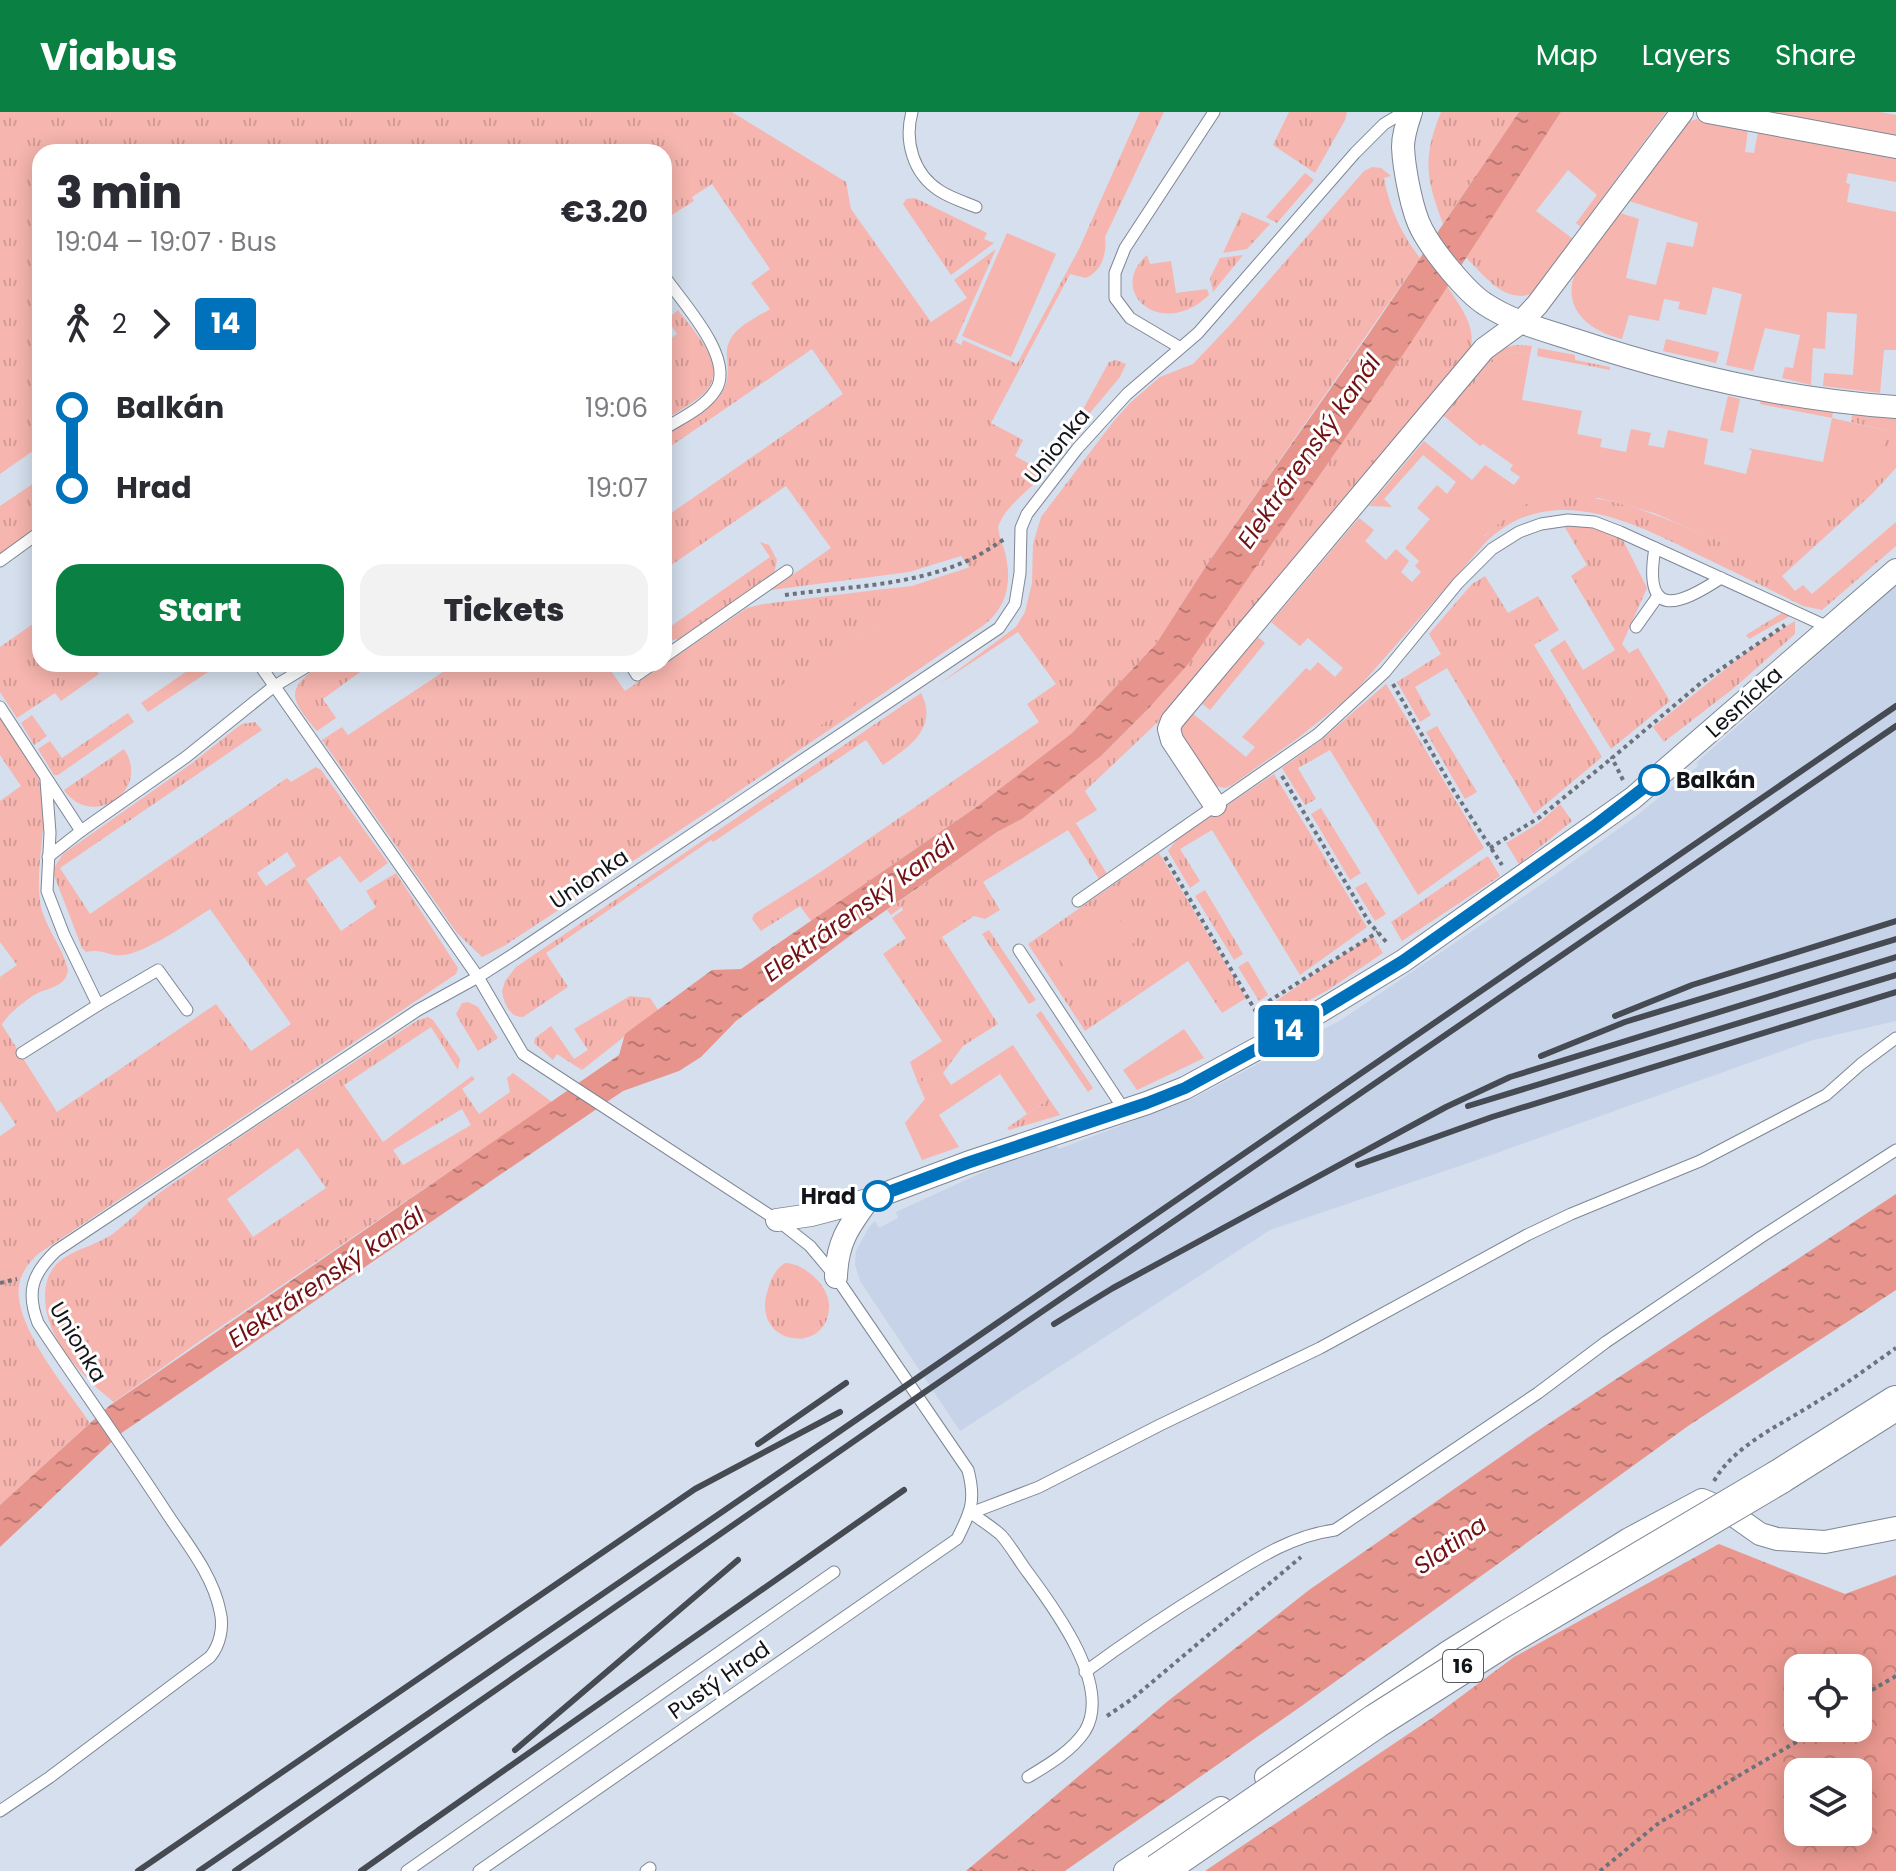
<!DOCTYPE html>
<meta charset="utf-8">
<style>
body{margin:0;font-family:Poppins,sans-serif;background:#f2f2f3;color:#2b2b33;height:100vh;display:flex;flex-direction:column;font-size:30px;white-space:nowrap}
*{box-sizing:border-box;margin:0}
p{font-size:26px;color:#7c7c81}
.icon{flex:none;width:44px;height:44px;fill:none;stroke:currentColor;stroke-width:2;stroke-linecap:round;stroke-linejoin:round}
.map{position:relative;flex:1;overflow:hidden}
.panel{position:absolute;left:32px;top:32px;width:640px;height:528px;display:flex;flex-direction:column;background:#fff;border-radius:24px;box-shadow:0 4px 20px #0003}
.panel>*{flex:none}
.badge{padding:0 16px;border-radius:6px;font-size:28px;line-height:52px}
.fabs{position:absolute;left:1784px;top:1542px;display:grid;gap:16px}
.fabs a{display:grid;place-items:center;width:88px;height:88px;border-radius:16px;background:#fff;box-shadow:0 4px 20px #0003;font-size:40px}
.map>.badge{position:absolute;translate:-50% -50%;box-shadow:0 0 0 4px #fff}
.legs{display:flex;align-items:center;gap:12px;height:88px;padding:0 24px;font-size:26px}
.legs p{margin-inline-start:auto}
.head{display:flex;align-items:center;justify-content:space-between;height:136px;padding:0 24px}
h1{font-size:44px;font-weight:800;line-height:60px}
.primary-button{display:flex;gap:16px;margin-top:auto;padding:16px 24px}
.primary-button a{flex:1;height:92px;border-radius:24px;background:#0b8043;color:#fff;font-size:32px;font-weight:800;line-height:92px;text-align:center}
.primary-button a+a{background:#f2f2f3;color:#2b2b33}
ul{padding:0 24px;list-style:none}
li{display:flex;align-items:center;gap:28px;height:80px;font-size:30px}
li i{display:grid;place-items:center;width:12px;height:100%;margin:0 10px;background:currentColor}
li i::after{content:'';width:20px;height:20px;margin:-10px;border:6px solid;border-radius:50%;background:#fff}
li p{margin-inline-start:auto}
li:first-child i{background:linear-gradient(#0000 50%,currentColor 0)}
li:last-child i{background:linear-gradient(currentColor 50%,#0000 0)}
header{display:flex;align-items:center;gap:48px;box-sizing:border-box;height:112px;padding:0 40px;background:#0b8043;color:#fff}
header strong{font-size:38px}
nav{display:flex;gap:44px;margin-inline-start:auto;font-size:28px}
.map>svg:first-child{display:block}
</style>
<header>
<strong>Viabus</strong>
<nav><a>Map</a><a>Layers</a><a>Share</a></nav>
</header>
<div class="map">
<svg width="1896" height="1759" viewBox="0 0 1896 1759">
<defs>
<pattern id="grass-tufts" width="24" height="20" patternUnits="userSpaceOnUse" patternTransform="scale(2)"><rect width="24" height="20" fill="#f6b5ae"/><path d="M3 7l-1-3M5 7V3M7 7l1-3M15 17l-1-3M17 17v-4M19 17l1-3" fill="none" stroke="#d29b95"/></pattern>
<pattern id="forest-crowns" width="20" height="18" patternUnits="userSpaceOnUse" patternTransform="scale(2)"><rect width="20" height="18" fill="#ea988f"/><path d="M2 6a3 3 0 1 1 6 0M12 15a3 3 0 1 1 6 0" fill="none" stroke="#c8827b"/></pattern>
<pattern id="water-ripples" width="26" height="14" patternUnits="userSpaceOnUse" patternTransform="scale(2)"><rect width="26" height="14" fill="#e7958c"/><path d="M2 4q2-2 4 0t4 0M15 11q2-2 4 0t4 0" fill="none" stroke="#ba7872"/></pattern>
</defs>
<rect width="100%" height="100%" fill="#d5dfed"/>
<!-- built -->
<polygon fill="#c6d3e8" points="1896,474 1896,909 1813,928 1477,1048 1270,1118 960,1319 860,1169 855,1152 856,1139 869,1115 875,1109 879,1116 898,1106 896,1100 992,1056 1056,1034 1059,1037 1194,986 1341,908 1539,774 1635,705 1698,654 1697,650"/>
<!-- grass -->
<g fill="url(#grass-tufts)" fill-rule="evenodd">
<path d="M0 0H732L846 70 851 97 931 210 967 186 954 168 996 137 955 230 961 233 963 228 1017 252 1079 137 1140 0H1164L1105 125C1107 141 1102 159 1086 166L1070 162 991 311 1023 328 1015 344 1042 359 1047 353 1050 356C1034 376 1006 391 998 415 999 424 1002 431 1005 440 1012 469 1008 494 984 513L736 681 504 834 482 845 457 821 322 628 342 615 348 623 455 552H606L625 579 747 496 764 492 876 478 891 498 878 514 780 575 999 495 961 444 909 460 771 478 831 436 786 374 664 458V406L843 282 812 237 664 339V322C683 311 714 298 724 277 729 267 728 256 727 246 724 219 751 209 770 197L751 171 770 157 712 72 692 85 694 89 664 108V40H40V334L0 362Z"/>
<polygon points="1289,0 1347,0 1345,8 1315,61 1273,33"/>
<path d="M1441 0H1519L1443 112C1426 66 1422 47 1441 0Z"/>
<path d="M1372 55 1381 56 1391 64 1384 66C1390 98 1401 121 1420 146L1208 451 1156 532 1072 621 975 696 811 809 800 794 761 819 752 807 754 802 822 759 1039 610 1027 592 1056 572 1018 520 939 572 1016 515 1025 500 1032 471 1033 432 1041 405 1113 310 1130 291 1160 265 1193 252 1230 213 1364 59Z"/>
<polygon points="1305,61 1314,68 1277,111 1266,105"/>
<polygon points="915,86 987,121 984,127 994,131 951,163 903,92 906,87"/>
<polygon points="1242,100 1270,112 1247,137 1223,141"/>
<path d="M1483 119 1488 144 1539 172 1573 127 1575 133 1537 179C1508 196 1484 164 1466 145Z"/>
<path d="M1147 143 1150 152 1171 149 1176 181 1207 177 1209 183C1161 229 1106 179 1147 143Z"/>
<polygon points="1243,143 1213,180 1210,166 1220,146"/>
<path d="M1447 174C1460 194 1479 217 1469 242L1234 524 1160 608 1085 679 1097 698 1076 711 1107 762 1099 767 1068 718 983 770 1000 798 985 807 974 804 942 825 998 912 963 934 943 961 918 971 910 950 942 929 883 842 906 826 892 806 903 798 902 795 891 803 887 798 997 720 1022 707 1101 644 1149 596 1188 551 1399 249Z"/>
<path d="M678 198C695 221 733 258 701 284 690 293 676 301 664 308V231L677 222 667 207Z"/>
<polygon points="1516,233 1532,234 1530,243 1516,240 1498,244 1445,305 1440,302 1499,237"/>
<polygon points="1538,236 1575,243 1575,248 1610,255 1610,258 1537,244"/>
<polygon points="1116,248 1126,252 1120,265 1064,332 1109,250"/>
<polygon points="1761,287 1833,300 1832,306 1760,292"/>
<path d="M1853 299 1896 303V356L1872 382 1782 464 1795 479 1803 473 1812 482 1896 410V434L1822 498 1803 494C1769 477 1736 461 1703 445 1635 411 1550 366 1485 431L1476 424H1485C1496 414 1510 399 1523 393 1585 365 1673 410 1730 434L1889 319 1851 310Z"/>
<polygon points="40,367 40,414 0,442 0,394"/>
<polygon points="1563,412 1589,414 1622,426 1647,476 1622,532 1629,541 1638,536 1670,589 1611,637 1550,538 1565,528 1583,558 1615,538 1571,464 1587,453"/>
<polygon points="760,430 769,433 777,448 774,462 680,527 664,529 664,519 770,445"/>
<polygon points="1485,464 1508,501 1538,484 1559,518 1534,533 1602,645 1534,702 1447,556 1415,575 1431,603 1420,610 1397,570 1441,542 1429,522 1472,472"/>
<polygon points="1782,501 1790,504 1749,527 1746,523"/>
<polygon points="40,507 40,552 107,552 97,559 99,562 61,589 55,581 17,606 0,580 0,535"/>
<polygon points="1795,509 1795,522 1734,576 1664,630 1653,615 1753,535"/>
<polygon points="197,552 220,552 148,600 141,591"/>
<path d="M322 552H371L323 587 336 606 317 619C290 586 284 578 322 552Z"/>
<polygon points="1386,572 1484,736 1418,783 1330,638 1298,656 1316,687 1305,693 1282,656 1320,629"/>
<path d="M921 581C939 616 909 635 883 653L866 628 713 730 711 728 546 841 568 875 523 905C509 905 504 891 502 879L505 869 516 855Z"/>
<polygon points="128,601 134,610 58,663 54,663 38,637 50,629 62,646"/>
<polygon points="32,603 47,624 34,633 21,611"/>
<path d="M0 606C11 623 26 640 35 658 54 699 34 747 40 789 43 814 63 834 68 858 66 873 53 875 40 880 30 884 6 903 2 913L57 1000 216 892 251 939 291 912 210 797C190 810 147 840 124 843 109 845 103 836 86 840L82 836 54 763V756L63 742 191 652 235 617 242 612 255 610 262 618 60 756 90 802 287 666 291 670 316 655 321 658 388 751 360 771 340 744 306 767 341 819 376 795 366 779 396 761 458 856 456 862 38 1142C29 1150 21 1161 19 1173 13 1214 68 1278 90 1311L0 1393V1024L16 1013 0 989V865L17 853 0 830V689L21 674 0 643ZM287 740 296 754 266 774 257 761Z"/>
<polygon points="1437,614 1477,680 1465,687 1426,620"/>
<path d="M124 637C152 679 91 718 64 678Z"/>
<polygon points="1274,662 1367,815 1300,863 1212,718 1180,737 1200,769 1190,776 1168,739 1177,727"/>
<polygon points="1560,692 1572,709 1519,752 1506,731 1539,711"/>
<polygon points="1321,696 1361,761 1350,768 1311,702"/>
<polygon points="1159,741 1246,886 1222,901 1188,849 1085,919 1028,832"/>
<polygon points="1488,744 1500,764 1402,829 1391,810"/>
<polygon points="1366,770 1386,802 1375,809 1355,776"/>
<polygon points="1205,778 1243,842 1234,848 1195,784"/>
<polygon points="989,818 1036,888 1029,892 982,822"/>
<polygon points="1372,823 1383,841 1328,878 1281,904 1273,891"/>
<polygon points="1248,849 1268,883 1259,889 1238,855"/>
<polygon points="630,884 650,886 658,898 582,958 557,942 553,948 534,931 535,926 551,914 574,947 588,938 574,917"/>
<polygon points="468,890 478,895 498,926 478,939 456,902 462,891"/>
<path d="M428 905 433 908 460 947 458 958 431 915 344 973 383 1030 472 964 475 967 462 977 479 1002 510 980 507 966 513 961 552 990 204 1226 114 1290C80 1263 35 1217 47 1169 56 1138 91 1138 114 1121 127 1111 138 1100 150 1089 162 1078 177 1069 190 1060 264 1007 342 959 418 908ZM462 997 471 1013 403 1053 393 1038ZM298 1036 326 1076 253 1125 227 1087Z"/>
<polygon points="1049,987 1060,1003 1009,1018 1007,1016"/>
<path d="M785 1151C805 1151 831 1176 829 1196 827 1244 749 1234 768 1177 771 1167 776 1156 785 1151Z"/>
</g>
<!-- forest -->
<path fill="url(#forest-crowns)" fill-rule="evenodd" d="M1719 1432 1845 1482 1896 1463V1759H1205L1432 1606 1514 1545ZM1798 1556H1858V1616H1798ZM1798 1660H1858V1720H1798Z"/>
<!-- green -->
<g fill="#f6b5ae">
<polygon points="1561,0 1666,0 1581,115 1576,111 1597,83 1568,58 1536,99 1573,127 1539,172 1514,164 1487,143 1483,119"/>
<polygon points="1770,0 1880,0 1896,3 1896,24"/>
<path d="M1697 7 1748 18 1745 40 1754 41 1758 20 1896 46V70L1848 61 1846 71 1850 72 1847 90 1896 100V238H1884L1880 281 1823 274 1824 261 1853 263 1857 202 1827 200 1825 237 1813 236 1811 273 1782 266 1785 255 1793 256 1800 223 1765 216 1753 259 1726 253 1742 182 1713 175 1706 203 1678 197 1680 190 1664 187 1659 209 1629 203 1622 227C1584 218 1557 191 1580 151 1591 133 1605 117 1617 100L1639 107 1626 166 1656 173 1667 130 1693 135 1698 111 1626 88 1684 11Z"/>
<polygon points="1007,121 1056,142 1011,245 962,224"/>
<polygon points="1666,227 1719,240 1716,251 1663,239"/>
<polygon points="1516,240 1530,243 1522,288 1582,299 1577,322 1602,327 1600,335 1626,340 1631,317 1651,321 1648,333 1664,336 1668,318 1708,327 1704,352 1746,362 1752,339 1748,336 1823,350 1832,306 1889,319 1879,342 1833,393 1808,415 1758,442 1748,442 1730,434 1654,401 1599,386 1556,386 1522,393 1484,424 1478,424 1485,431 1353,582 1298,626 1232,673 1225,676 1212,673 1176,620 1192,601 1246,645 1255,635 1242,625 1306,556 1310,559 1318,550 1335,565 1343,556 1308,526 1300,534 1271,510 1359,406 1374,418 1365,429 1386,448 1396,437 1409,449 1401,460 1412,470 1421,460 1415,454 1419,449 1405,436 1430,407 1417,396 1437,373 1447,382 1456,370 1423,343 1384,387 1392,395 1369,394 1424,329 1472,368 1485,353 1514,373 1520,365 1510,358 1513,353 1483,332 1480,334 1445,305 1498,244"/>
<polygon points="1728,284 1740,287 1733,321 1720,318"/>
<polygon points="970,455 999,495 809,621 779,575 878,514 890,498 876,478 912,474"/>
<polygon points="1258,525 1265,531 1210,598 1201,591"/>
<polygon points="1111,795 1135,830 1075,870 1051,835"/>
<polygon points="1041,899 1093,976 1088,980 1036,903"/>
<polygon points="1184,917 1204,946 1137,978 1123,958"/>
<polygon points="1013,933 1049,987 1027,1002 1000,962 939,1003 959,1035 922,1048 905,1011 925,987 918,971 943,961 951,973"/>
</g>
<!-- water -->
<g fill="url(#water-ripples)">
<polygon points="1519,0 1561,0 1399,249 1189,551 1149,596 1101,644 1022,707 997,720 855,820 736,909 701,945 679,959 623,979 120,1322 0,1435 0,1393 109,1294 619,943 625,922 712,858 741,857 975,696 1072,621 1156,532 1208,451 1366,226"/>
<polygon points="1896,1082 1896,1178 1688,1314 1303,1593 1065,1759 966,1759 1168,1589 1309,1478 1536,1320"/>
</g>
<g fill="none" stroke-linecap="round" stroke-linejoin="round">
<!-- lane casing -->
<g stroke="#7e8794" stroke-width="13">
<g id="lane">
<path d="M912 0C904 29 913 62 940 79 951 86 964 90 976 95"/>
<path d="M664 164C682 190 737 248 715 279 704 296 681 306 664 317"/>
<polyline points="1179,235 1130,206 1115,186 1115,161 1125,136 1214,0"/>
<path d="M1655 436C1643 507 1677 495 1721 466"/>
<polyline points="0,449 40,420"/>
<polyline points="1636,515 1658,484"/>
<polyline points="664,545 787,459"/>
<path d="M259 552 478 865 523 942 777 1108 810 1134 836 1165 968 1358C976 1388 971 1400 957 1427L479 1759"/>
<polyline points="630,552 637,563 653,552"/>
<polyline points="0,595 81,719 186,645 273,575 311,552"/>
<polyline points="46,668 50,721 47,779 64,823 98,893 158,858 187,898"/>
<polyline points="48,745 81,719"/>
<polyline points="1078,789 1318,622 1385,560 1458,471 1492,437 1519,420 1541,412 1568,408 1594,410 1620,420 1828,515"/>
<polyline points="1019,838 1125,999"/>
<polyline points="22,941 98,893"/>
<polyline points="971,1401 1039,1375 1160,1313 1320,1236 1527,1123 1571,1102 1700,1049 1826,983 1861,952 1896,926"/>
<path d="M971 1401C981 1408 992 1415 1001 1423 1010 1433 1018 1447 1026 1458 1052 1493 1113 1573 1085 1619 1072 1639 1048 1653 1028 1665"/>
<path d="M1085 1560C1127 1529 1169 1501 1213 1474 1252 1450 1289 1424 1335 1418L1538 1281 1606 1230 1761 1125 1896 1038"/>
<path d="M0 1699 50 1665 210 1545C220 1533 224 1515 220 1499 213 1464 188 1433 168 1403 126 1338 81 1276 38 1211 26 1180 32 1162 56 1139L418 898 478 865 514 842 999 516 1015 492 1020 461 1021 416 1027 402 1077 337 1127 282 1198 221 1355 41 1384 12 1404 0"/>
<polyline points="407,1759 834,1460"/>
<polyline points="646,1759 650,1756"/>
</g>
</g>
<!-- street casing -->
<g stroke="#7e8794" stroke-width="24">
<g id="street">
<path d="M1411 0C1407 12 1403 23 1403 35 1404 57 1412 100 1422 118 1433 139 1466 180 1485 192 1512 210 1545 218 1575 228 1678 262 1788 288 1896 295"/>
<polyline points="1708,0 1896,35"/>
<polyline points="1215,693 1172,628 1169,617 1172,609 1484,237 1521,210 1537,193 1682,0"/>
<polyline points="777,1108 811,1103 868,1088 967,1051 1147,991 1185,976 1273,928 1403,849 1633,686 1896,458"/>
<path d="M836 1165C837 1131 848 1115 868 1088"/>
<polyline points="1266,1665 1448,1540 1629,1427 1702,1388 1726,1398 1760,1422 1777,1427 1825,1430 1896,1416"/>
<polyline points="1125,1759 1221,1696"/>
</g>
</g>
<!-- primary casing -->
<g stroke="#7e8794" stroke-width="36">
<polyline id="primary" points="1779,1365 1896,1291"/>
</g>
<!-- path -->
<g stroke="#6d737c" stroke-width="4" stroke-dasharray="4 4" stroke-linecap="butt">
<path d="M785 483C844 475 907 474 962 451 978 445 992 435 1006 426"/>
<polyline points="1393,572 1454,679 1502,753"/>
<polyline points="1282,664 1369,810 1388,832"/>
<polyline points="1623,668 1612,646 1702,570 1785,513"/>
<polyline points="1490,736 1540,705 1612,646"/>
<polyline points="1165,745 1262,910"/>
<polyline points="1255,898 1378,820"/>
<polyline points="0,1171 17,1167"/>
<path d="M1714 1369C1735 1332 1783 1312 1818 1289 1845 1273 1870 1254 1896 1236"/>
<polyline points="1858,1586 1896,1564"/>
<polyline points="1107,1604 1132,1587 1301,1445"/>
<polyline points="1600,1759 1660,1710 1820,1616"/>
</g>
<!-- lane -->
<use href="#lane" stroke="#fff" stroke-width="11"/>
<!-- street -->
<use href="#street" stroke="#fff" stroke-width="22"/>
<!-- primary -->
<use href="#primary" stroke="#fff" stroke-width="34"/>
<!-- rail -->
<g stroke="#464b53" stroke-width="6">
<polyline points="1615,904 1692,873 1896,809"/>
<polyline points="1541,944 1625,910 1896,827"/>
<polyline points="1468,994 1896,863"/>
<polyline points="1358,1053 1492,1005 1896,880"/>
<polyline points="1054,1212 1113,1176 1446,995 1510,965 1896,845"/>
<polyline points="758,1332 846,1271"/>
<polyline points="515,1638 738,1448"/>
<polyline points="419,1718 904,1378"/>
<polyline points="138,1759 695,1377 840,1300"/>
<polyline points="199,1759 1896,594"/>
<polyline points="235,1759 919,1284 1896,614"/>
<polyline points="361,1759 426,1713"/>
</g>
<!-- primary-bridge casing -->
<g stroke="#7e8794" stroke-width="36" stroke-linecap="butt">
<polyline id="primary-bridge" points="1158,1759 1376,1609 1510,1524 1779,1365"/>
</g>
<!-- primary-bridge -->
<use href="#primary-bridge" stroke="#fff" stroke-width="34"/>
</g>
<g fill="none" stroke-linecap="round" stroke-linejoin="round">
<!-- line-1 casing -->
<g stroke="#fff" stroke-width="18">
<polyline id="line-1" points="878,1084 967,1051 1147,991 1185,976 1273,928 1403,849 1593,715 1654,668"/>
</g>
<!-- line-1 -->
<use href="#line-1" stroke="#0072bc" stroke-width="12"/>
</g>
<!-- markers -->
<g fill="#fff" stroke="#0072bc" stroke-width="4">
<circle cx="1654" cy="668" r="14"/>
<circle cx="878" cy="1084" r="14"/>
</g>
<g text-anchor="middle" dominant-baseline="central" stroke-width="6" stroke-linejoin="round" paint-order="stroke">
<!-- shield labels -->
<rect fill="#fff" stroke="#585a5e" stroke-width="2" x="1443" y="1538" width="40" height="32" rx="6"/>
<g font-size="20" font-weight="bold" fill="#111419">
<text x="1463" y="1554">16</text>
</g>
<!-- street labels -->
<g font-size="22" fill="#111419" stroke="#fff">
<text transform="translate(1057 334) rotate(-51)">Unionka</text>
<text transform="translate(1744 590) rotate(-42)">Lesnícka</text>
<text transform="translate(589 767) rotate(-34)">Unionka</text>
<text transform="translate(78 1230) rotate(59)">Unionka</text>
<text transform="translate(719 1568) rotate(-35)">Pustý Hrad</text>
</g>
<!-- stop labels -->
<g font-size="22" font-weight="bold" fill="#111419" stroke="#fff" text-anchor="start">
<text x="1676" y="668">Balkán</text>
<text x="856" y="1084" text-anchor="end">Hrad</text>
</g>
<!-- water labels -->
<g font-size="24" font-style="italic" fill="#721113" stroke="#fff">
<text transform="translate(1309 339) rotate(-55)">Elektrárenský kanál</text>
<text transform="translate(859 796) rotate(-36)">Elektrárenský kanál</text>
<text transform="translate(326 1165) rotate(-34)">Elektrárenský kanál</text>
<text transform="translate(1450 1433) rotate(-35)">Slatina</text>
</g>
</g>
</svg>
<div class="fabs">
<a><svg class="icon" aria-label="locate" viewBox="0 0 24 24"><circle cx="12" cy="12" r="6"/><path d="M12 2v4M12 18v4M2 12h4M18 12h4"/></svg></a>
<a><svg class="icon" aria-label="layers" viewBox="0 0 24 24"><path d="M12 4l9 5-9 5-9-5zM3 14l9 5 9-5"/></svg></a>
</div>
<b class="badge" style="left:1289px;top:919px;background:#0072bc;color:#fff">14</b>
<section class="panel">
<div class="head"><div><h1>3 min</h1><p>19:04 – 19:07 · Bus</p></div><b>€3.20</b></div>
<div class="legs"><svg class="icon" aria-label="walk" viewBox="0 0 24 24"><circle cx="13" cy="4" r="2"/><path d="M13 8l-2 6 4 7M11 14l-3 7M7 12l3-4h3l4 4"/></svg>2<svg class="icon" aria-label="forward" viewBox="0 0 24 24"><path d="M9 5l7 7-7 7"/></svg><b class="badge" style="background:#0072bc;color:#fff">14</b></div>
<ul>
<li><i style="color:#0072bc"></i><b>Balkán</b><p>19:06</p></li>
<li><i style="color:#0072bc"></i><b>Hrad</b><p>19:07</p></li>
</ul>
<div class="primary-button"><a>Start</a><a>Tickets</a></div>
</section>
</div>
